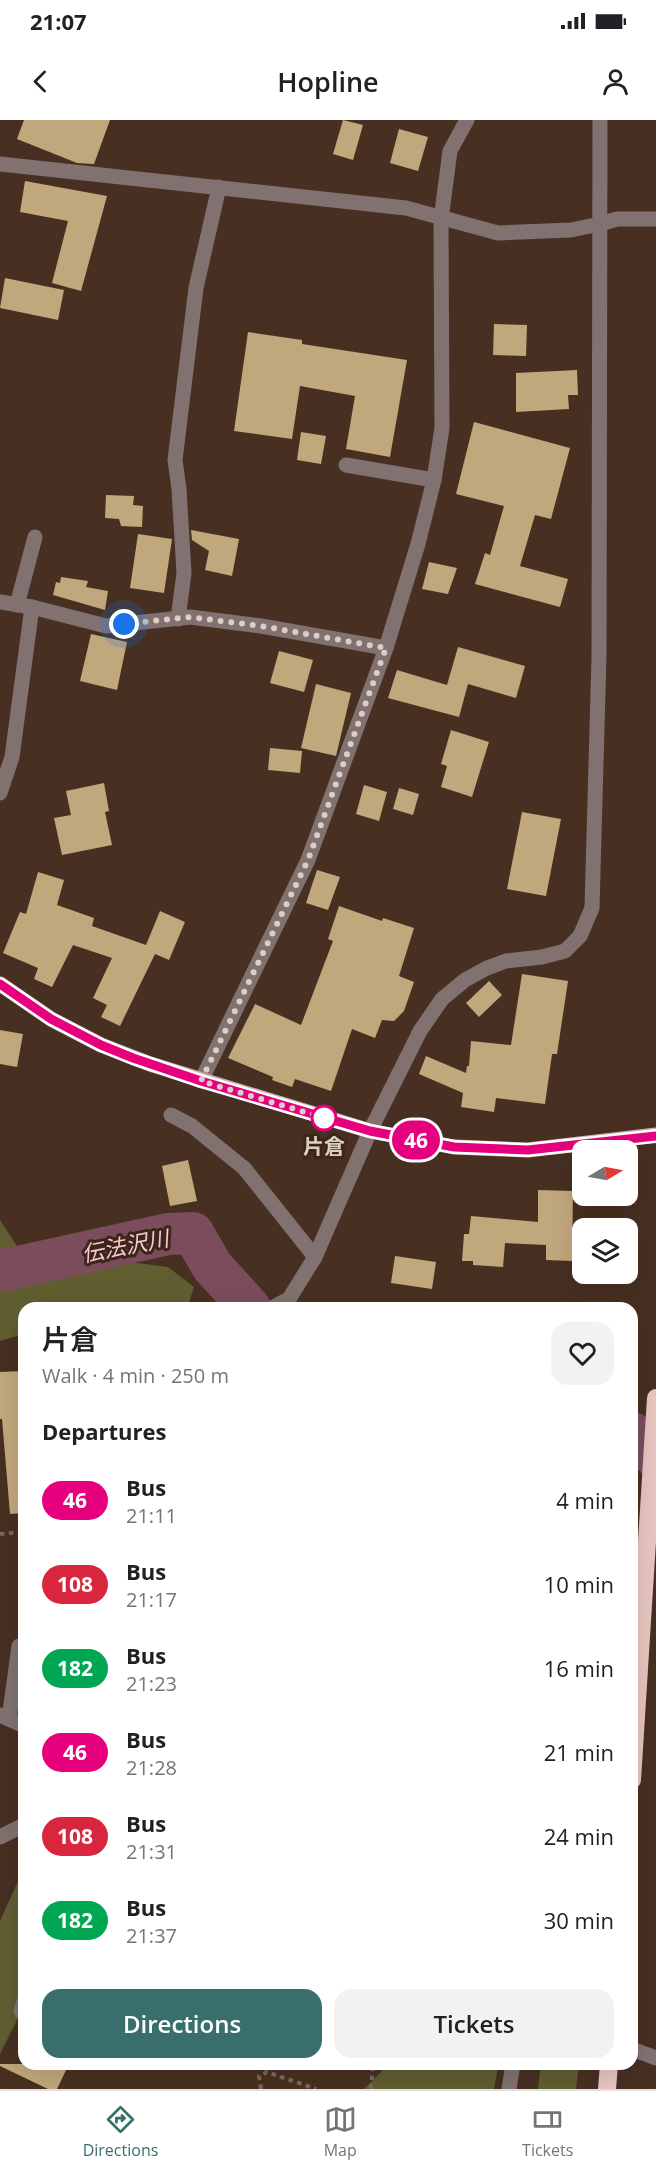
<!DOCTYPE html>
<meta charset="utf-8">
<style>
body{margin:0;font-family:"Open Sans","Noto Sans JP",sans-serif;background:#f2f2f2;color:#202124;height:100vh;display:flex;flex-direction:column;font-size:22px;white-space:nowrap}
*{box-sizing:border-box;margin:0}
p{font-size:20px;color:#757577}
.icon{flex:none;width:33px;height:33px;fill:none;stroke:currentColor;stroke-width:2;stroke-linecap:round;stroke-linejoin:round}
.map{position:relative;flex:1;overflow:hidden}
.sheet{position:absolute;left:18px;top:1182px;width:620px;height:768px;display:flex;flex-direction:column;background:#fff;border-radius:18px;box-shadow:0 6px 24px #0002}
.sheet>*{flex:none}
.badge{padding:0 12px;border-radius:20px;font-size:21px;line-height:39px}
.needle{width:39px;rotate:80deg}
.tools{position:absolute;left:572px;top:1020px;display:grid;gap:12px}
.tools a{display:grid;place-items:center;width:66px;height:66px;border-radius:12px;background:#fff;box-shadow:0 6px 24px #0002;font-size:30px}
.you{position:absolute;width:30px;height:30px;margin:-15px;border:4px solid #fff;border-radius:50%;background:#1a73e8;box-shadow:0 0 0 9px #1a73e833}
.map>.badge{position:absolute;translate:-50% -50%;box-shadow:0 0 0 3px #fff}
h2{padding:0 24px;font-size:22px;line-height:54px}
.round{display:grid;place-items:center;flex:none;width:63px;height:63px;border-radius:18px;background:#f2f2f2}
.head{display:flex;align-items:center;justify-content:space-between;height:102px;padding:0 24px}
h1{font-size:28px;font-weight:600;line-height:45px}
.action{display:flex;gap:12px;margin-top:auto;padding:12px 24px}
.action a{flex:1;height:69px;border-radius:18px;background:#386f6c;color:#fff;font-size:24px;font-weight:600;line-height:69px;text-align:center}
.action a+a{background:#f2f2f2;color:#202124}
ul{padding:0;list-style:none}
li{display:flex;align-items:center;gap:18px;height:84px;padding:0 24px}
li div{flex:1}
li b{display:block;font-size:22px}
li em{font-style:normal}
li .badge{min-width:66px;font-weight:700;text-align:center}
.status{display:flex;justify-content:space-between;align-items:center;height:42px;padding:0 30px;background:#fff;direction:ltr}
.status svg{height:16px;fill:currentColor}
header{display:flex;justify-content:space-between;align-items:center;height:78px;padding:0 24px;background:#fff;font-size:27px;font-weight:600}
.menu{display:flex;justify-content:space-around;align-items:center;height:84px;border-top:2px solid #e0e0e0;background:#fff;font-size:16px;color:#757577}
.menu a{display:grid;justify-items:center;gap:3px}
.menu .active{color:#386f6c}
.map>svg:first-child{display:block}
</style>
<div class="status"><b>21:07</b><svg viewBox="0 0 49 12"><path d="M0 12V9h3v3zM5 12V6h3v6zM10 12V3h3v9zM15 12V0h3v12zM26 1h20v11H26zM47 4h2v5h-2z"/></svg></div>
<header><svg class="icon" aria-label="back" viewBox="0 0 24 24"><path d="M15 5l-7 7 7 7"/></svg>Hopline<svg class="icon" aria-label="person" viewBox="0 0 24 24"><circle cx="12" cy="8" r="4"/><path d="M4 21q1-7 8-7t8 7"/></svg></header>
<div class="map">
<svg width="656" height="1969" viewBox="0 0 656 1969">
<rect width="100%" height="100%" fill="#473022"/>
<!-- forest -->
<g fill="#605e31">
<polygon points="0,1100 29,1145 73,1135 168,1147 194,1167 187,1188 24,1188 24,1214 0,1221"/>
<polygon points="24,1748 24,1892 21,1892 0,1934 0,1801"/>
<polygon points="389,1944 497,1944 498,1947 494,1969 364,1969"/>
<polygon points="541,1944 579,1944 576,1969 538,1969"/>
</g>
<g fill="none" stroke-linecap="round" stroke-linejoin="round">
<!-- river -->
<g stroke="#7b4d5c" stroke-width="42">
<polyline points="0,1151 168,1114 193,1113 212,1146 250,1188"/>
<polyline points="632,1313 656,1338"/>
</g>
</g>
<!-- building -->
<g fill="#c1a77c">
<polygon points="24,0 110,0 94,44 77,43 17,19"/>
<polygon points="343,0 363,5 353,40 333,34"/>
<polygon points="399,9 428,17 418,51 390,43"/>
<polygon points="25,61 107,76 81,171 52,163 68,101 20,92"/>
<polygon points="5,158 64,170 58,200 0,188"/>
<polygon points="494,204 527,205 526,236 493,235"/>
<polygon points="248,212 302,220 302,224 407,240 390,337 346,329 355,276 300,266 292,319 234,311"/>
<polygon points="577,250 578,275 568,275 569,289 516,292 516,253"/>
<polygon points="474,302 570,328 551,399 535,395 520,446 568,459 560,487 475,464 485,433 490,435 504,386 456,374"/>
<polygon points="301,312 326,316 321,344 297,340"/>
<polygon points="106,375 134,376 133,385 143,386 142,407 121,406 119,399 105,398"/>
<polygon points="191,410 239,419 232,456 205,450 209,431 192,420"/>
<polygon points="138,414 172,419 164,473 130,468"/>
<polygon points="429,442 457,448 448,474 422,469"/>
<polygon points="61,457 88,461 86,467 108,471 105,490 53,475 56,462 60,463"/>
<polygon points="91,514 127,522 117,570 80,561"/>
<polygon points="458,527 525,546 516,578 468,564 459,597 388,578 397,550 447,565"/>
<polygon points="279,531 313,540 304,572 270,563"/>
<polygon points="316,564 351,573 336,636 301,628"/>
<polygon points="451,610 489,622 472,677 441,667 447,646 441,644"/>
<polygon points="270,628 302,631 300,653 268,650"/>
<polygon points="104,663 109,691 105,692 112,725 62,735 54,698 71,695 66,671"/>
<polygon points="364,665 387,672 379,701 356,694"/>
<polygon points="399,668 419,674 413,695 393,689"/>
<polygon points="522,692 561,699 546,776 507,769"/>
<polygon points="317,750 340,757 328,790 306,783"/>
<polygon points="38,752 64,760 57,785 94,798 92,806 146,825 160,791 185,802 169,840 155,834 120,906 101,897 107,885 93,878 112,838 73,825 52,867 34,859 38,848 3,833 20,792 26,794"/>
<polygon points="339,786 382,801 383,798 414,808 399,856 414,862 404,891 394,901 382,900 375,918 352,909 331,971 295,959 292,967 272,960 273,957 228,938 255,884 301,905 333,821 328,819"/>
<polygon points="522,854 568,861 557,934 552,934 545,984 496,978 494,992 461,987 463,973 419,954 426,936 466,953 467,946 469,946 471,921 511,925"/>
<polygon points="489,861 502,875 479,897 466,883"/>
<polygon points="0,910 23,914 17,947 0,944"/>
<polygon points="188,1040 197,1081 170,1086 162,1046"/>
<polygon points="538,1070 573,1071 572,1141 546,1140 546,1125 505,1123 503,1147 473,1145 473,1141 462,1141 464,1114 469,1114 471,1096 538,1102"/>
<polygon points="395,1136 436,1142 432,1169 391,1163"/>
<polygon points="24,1251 24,1393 10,1394 2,1299 0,1299 0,1252"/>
<polygon points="0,1944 69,1944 57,1969 48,1969 0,1946"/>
</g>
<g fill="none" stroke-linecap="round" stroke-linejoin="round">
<!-- path -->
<g stroke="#7d695c" stroke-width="4" stroke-dasharray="4.5 4.5" stroke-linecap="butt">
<polyline points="0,1414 24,1412"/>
<polyline points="261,1969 259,1956 267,1952 316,1969"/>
<polyline points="371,1969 373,1944"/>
</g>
<!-- minor -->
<g stroke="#817271" stroke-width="15">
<polyline points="0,44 406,88 498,113 571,110 600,104 617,99 656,99"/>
<polyline points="346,345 434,360"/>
<polyline points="0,482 32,487 106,506 190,497 261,506 386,528"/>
<polyline points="17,485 35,417"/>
<polyline points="178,499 184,453 179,369 175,340 196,168 219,67"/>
<polyline points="0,673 12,637 32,487"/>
<polyline points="201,961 308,740 386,528 418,424 434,360 442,308 441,99 450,31 467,0"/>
<polyline points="171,995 192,1006 244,1048 315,1137"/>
<polyline points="272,1188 289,1179 315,1137 370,1011 420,911 442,879 465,860 487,848 506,841 542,837 565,831 580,816 592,788 599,536 600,0"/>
<polyline points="0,1595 24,1606"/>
<polyline points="9,1599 19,1526"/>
<polyline points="0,1717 24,1705"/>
<polyline points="21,1891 24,1882"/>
<polyline points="632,1929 656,1938"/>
<polyline points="509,1969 513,1944"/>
</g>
<!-- major -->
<polyline stroke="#cbadaa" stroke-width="15" points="0,864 51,899 101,925 150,944 370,1011 454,1027 528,1030 656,1015"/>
<!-- highway -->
<g stroke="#e8c5c0" stroke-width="18">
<polyline points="632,1660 656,1278"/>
<polyline points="607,1969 609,1944"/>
</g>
</g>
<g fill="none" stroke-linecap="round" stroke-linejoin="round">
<!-- line casing -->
<g stroke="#fff" stroke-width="14">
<polyline id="line" points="0,864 51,899 101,925 133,938 201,961 370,1011 454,1027 528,1030 656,1016"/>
</g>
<!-- line -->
<use href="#line" stroke="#e6007e" stroke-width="9"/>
<!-- walk -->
<polyline stroke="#ddcec5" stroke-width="6" stroke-dasharray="0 10.8" points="124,504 190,497 261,506 386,528 308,740 201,961 328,999 324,998"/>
</g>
<!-- markers -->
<circle fill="#fff" stroke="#e6007e" stroke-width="3" cx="324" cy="998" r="12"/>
<g text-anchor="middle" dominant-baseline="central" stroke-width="6" stroke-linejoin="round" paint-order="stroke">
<!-- stop labels -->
<g font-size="21" font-weight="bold" fill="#ddcec5" stroke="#3c2618">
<text x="324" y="1026">片倉</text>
</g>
<!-- water labels -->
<g font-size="22" font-style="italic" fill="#f9c9d7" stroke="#3c2618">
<text transform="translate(125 1125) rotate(-11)">伝法沢川</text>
</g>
</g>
</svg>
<div class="tools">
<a><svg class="needle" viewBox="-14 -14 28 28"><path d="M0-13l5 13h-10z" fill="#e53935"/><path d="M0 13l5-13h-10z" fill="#757577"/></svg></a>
<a><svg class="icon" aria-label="layers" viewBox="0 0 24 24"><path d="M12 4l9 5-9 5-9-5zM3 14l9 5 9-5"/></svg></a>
</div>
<div class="you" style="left:124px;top:504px"></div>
<b class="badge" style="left:416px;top:1020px;background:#e6007e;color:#fff">46</b>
<section class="sheet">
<div class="head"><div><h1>片倉</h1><p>Walk · 4 min · 250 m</p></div><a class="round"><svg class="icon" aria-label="heart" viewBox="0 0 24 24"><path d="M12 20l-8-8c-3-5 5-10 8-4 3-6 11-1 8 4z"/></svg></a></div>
<h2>Departures</h2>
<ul>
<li><span class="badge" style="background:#e6007e;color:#fff">46</span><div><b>Bus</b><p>21:11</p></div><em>4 min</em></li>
<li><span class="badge" style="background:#d7263d;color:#fff">108</span><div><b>Bus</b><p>21:17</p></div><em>10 min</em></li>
<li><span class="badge" style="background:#00a651;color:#fff">182</span><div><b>Bus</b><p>21:23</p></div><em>16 min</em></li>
<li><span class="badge" style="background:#e6007e;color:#fff">46</span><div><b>Bus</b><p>21:28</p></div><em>21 min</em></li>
<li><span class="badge" style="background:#d7263d;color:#fff">108</span><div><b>Bus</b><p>21:31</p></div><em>24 min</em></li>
<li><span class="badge" style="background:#00a651;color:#fff">182</span><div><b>Bus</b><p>21:37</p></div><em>30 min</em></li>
</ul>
<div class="action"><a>Directions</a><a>Tickets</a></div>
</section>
</div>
<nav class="menu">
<a class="active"><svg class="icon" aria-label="directions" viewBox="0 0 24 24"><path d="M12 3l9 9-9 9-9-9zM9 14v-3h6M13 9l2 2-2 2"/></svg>Directions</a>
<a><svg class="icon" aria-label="map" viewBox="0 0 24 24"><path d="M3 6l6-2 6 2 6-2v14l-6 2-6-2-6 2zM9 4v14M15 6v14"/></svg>Map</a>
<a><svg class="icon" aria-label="tickets" viewBox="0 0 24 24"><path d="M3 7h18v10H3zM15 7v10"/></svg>Tickets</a>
</nav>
